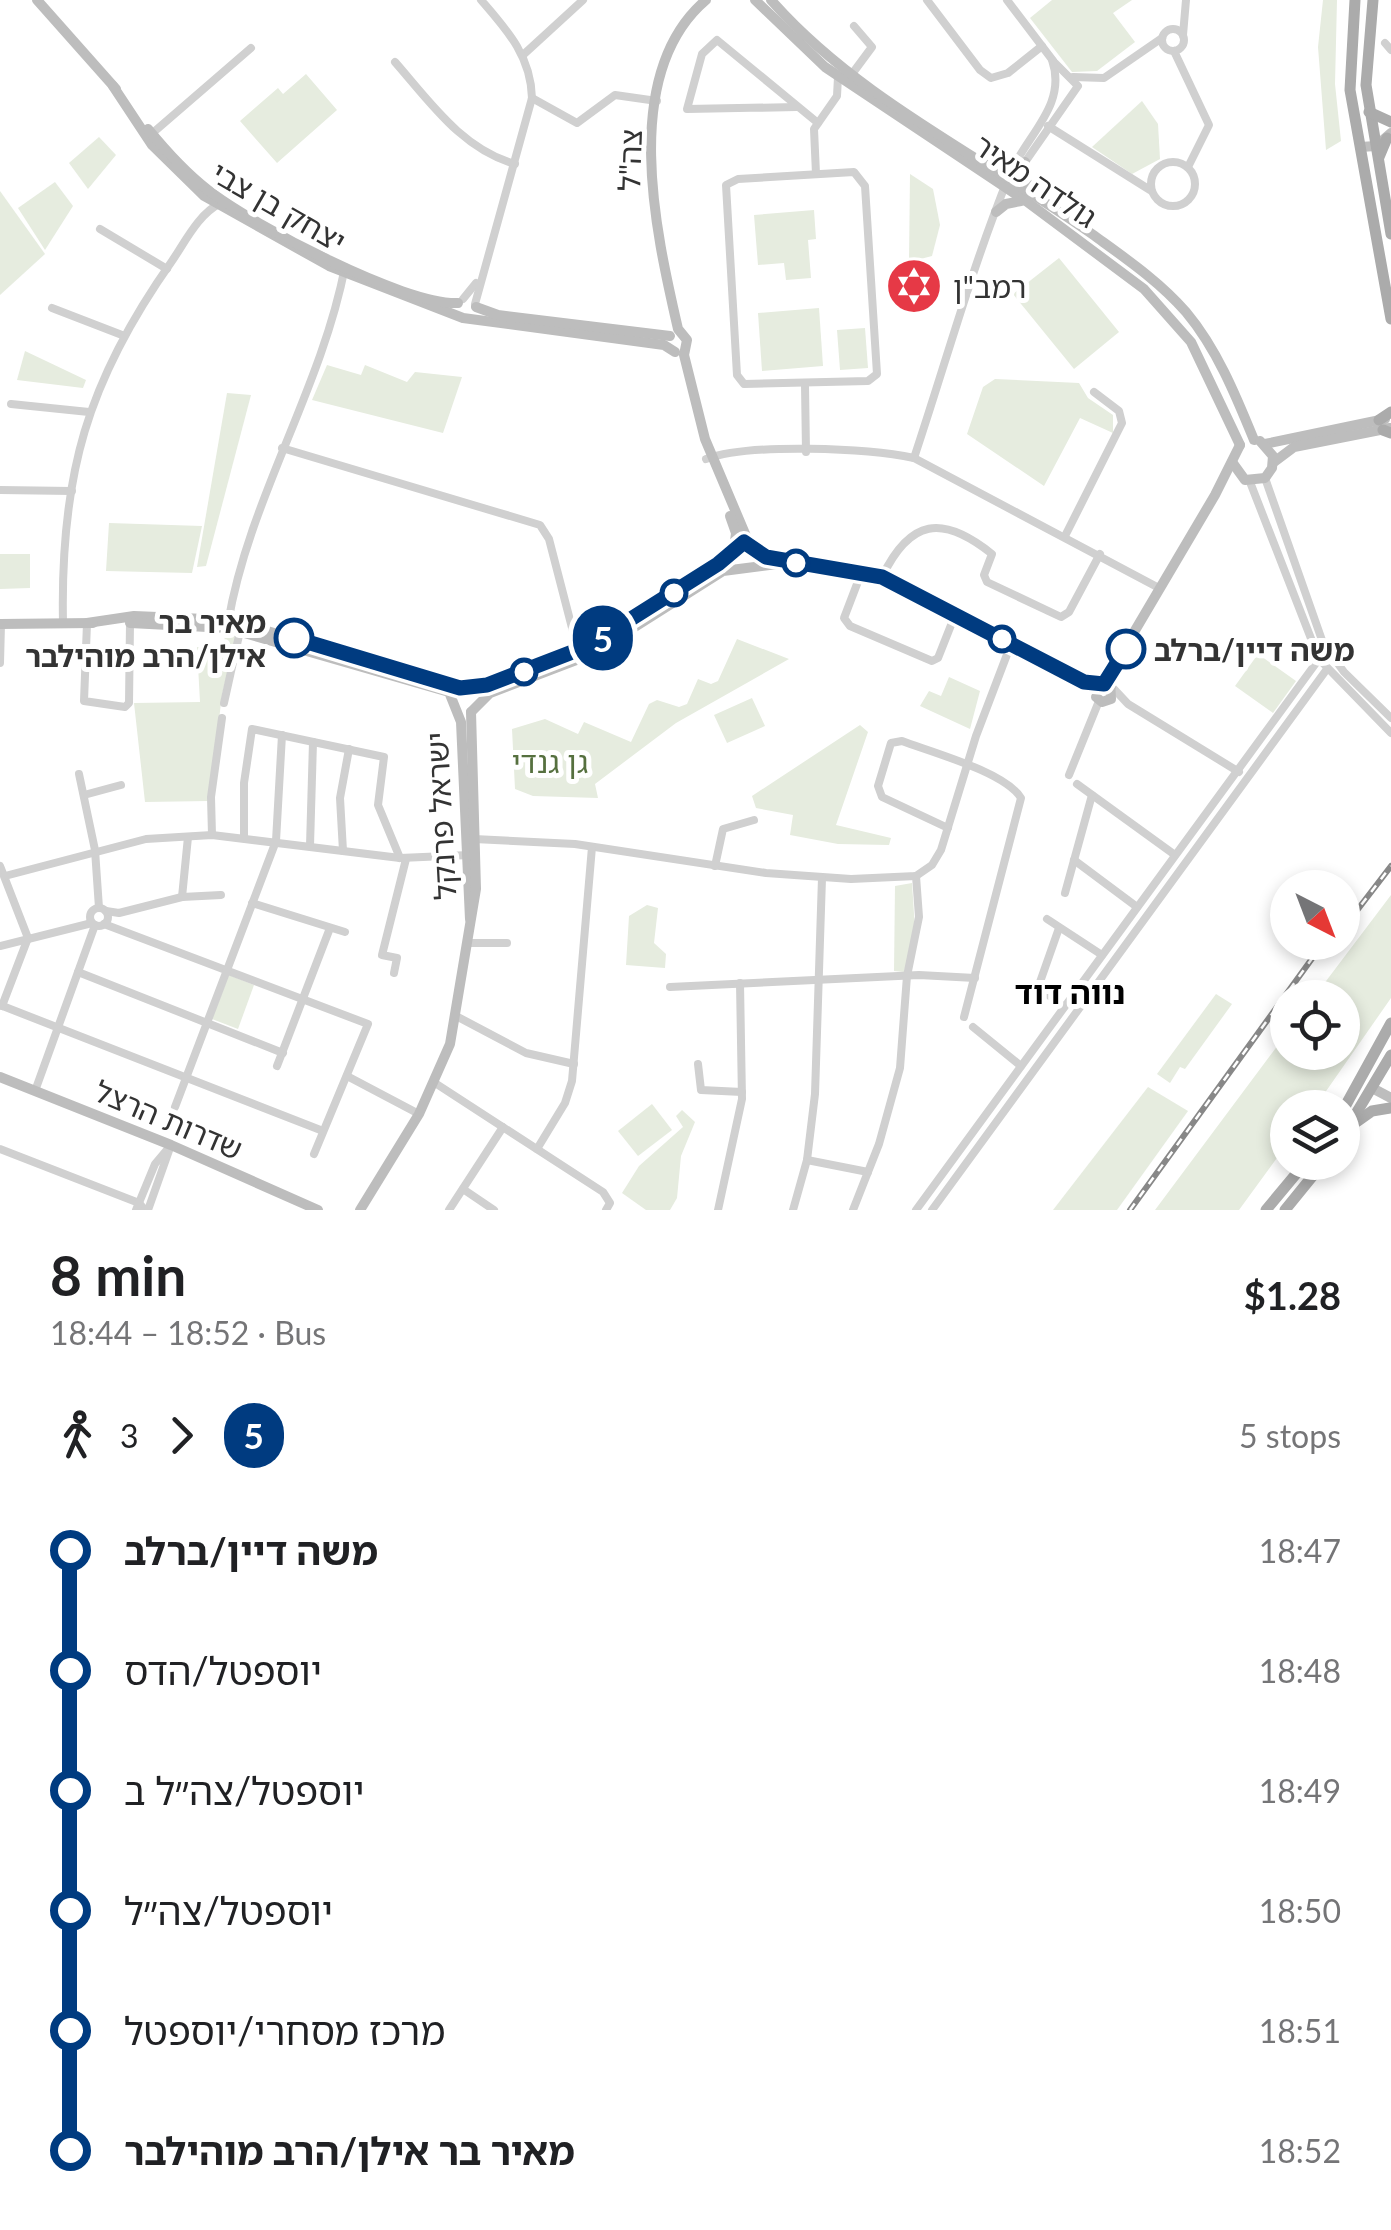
<!DOCTYPE html>
<meta charset="utf-8">
<style>
body{margin:0;font-family:Lato,"Noto Sans Hebrew",sans-serif;background:#f6f6f6;color:#202124;height:100vh;display:flex;flex-direction:column;font-size:38px;white-space:nowrap}
*{box-sizing:border-box;margin:0}
p{font-size:32px;color:#757577}
.icon{flex:none;width:55px;height:55px;fill:none;stroke:currentColor;stroke-width:2;stroke-linecap:round;stroke-linejoin:round}
.map{position:relative;height:1210px;overflow:hidden}
.sheet{display:flex;flex-direction:column;background:#fff;flex:1}
.sheet>*{flex:none}
.badge{padding:0 20px;border-radius:32px;font-size:35px;line-height:65px}
.needle{width:65px;rotate:138deg}
.tools{position:absolute;left:1270px;top:870px;display:grid;gap:20px}
.tools a{display:grid;place-items:center;width:90px;height:90px;border-radius:50%;background:#fff;box-shadow:0 5px 15px #0003;font-size:50px}
.map>.badge{position:absolute;translate:-50% -50%;box-shadow:0 0 0 5px #fff}
.legs{display:flex;align-items:center;gap:15px;height:110px;padding:0 50px;font-size:32px}
.legs p{margin-inline-start:auto}
.headline{display:flex;align-items:center;justify-content:space-between;height:170px;padding:0 50px}
h1{font-size:55px;font-weight:700;line-height:75px}
ul{padding:0 50px;list-style:none}
li{display:flex;align-items:center;gap:35px;height:120px;font-size:38px}
li i{display:grid;place-items:center;width:15px;height:100%;margin:0 12px;background:currentColor}
li i::after{content:'';width:25px;height:25px;margin:-12px;border:8px solid;border-radius:50%;background:#fff}
li p{margin-inline-start:auto}
li:first-child i{background:linear-gradient(#0000 50%,currentColor 0)}
li:last-child i{background:linear-gradient(currentColor 50%,#0000 0)}
.map>svg:first-child{display:block}
</style>
<div class="map">
<svg width="1391" height="1210" viewBox="0 0 1391 1210">
<rect width="100%" height="100%" fill="#fff"/>
<!-- green -->
<g fill="#e6ecdf">
<polygon points="1052,0 1132,0 1113,13 1135,42 1097,71 1072,72 1030,18"/>
<polygon points="1323,0 1337,0 1335,84 1341,141 1326,150 1318,47"/>
<polygon points="306,74 337,110 277,163 240,121 278,88 283,94"/>
<polygon points="1142,101 1158,124 1160,159 1132,174 1092,147"/>
<polygon points="99,137 116,155 88,189 69,163"/>
<polygon points="910,174 933,189 940,225 932,256 909,262"/>
<polygon points="55,182 73,206 45,250 18,208"/>
<polygon points="0,191 45,254 0,295"/>
<polygon points="814,210 816,239 808,240 811,278 786,280 784,263 758,265 754,215"/>
<polygon points="1059,258 1119,332 1074,369 1013,294"/>
<polygon points="819,308 823,366 762,371 758,313"/>
<polygon points="865,328 868,368 840,370 837,330"/>
<polygon points="25,351 86,380 83,388 17,380"/>
<polygon points="327,365 361,375 365,365 407,382 415,372 462,377 443,433 312,400"/>
<polygon points="995,379 1079,383 1088,398 1113,415 1113,433 1080,418 1044,486 967,434 983,387"/>
<polygon points="227,393 251,395 206,566 197,567"/>
<polygon points="109,523 202,526 192,573 106,571"/>
<polygon points="0,554 30,554 30,588 0,589"/>
<polygon points="225,636 236,636 222,695 209,801 145,802 134,703 200,702 197,647 223,648"/>
<polygon points="737,639 789,659 676,723 595,784 598,798 533,796 515,789 512,729 545,719 578,734 584,722 631,742 649,704 657,700 679,707 687,704 698,679 711,684 718,681"/>
<polygon points="1258,654 1296,681 1273,713 1235,686"/>
<polygon points="949,677 980,691 970,729 920,706 929,691 941,696"/>
<polygon points="752,698 765,726 727,743 714,715"/>
<polygon points="860,725 868,732 836,825 891,838 889,845 838,844 790,835 793,815 756,808 752,796"/>
<polygon points="912,883 915,929 904,972 894,971 895,886"/>
<polygon points="1391,895 1391,998 1315,1107 1288,1108 1287,1144 1239,1210 1155,1210 1287,1033 1288,1052 1342,1052 1342,998 1314,997"/>
<polygon points="647,905 658,908 654,943 666,954 665,968 626,965 629,916"/>
<polygon points="229,975 254,985 238,1029 212,1019"/>
<polygon points="1216,994 1232,1004 1185,1069 1180,1067 1170,1083 1157,1074"/>
<polygon points="1148,1087 1188,1111 1117,1210 1053,1210"/>
<polygon points="652,1104 672,1130 638,1156 618,1131"/>
<polygon points="682,1110 695,1122 681,1156 677,1198 670,1210 646,1210 622,1193 639,1166 683,1127 676,1116"/>
</g>
<g fill="none" stroke-linecap="round" stroke-linejoin="round">
<!-- street -->
<g stroke="#d0d0d0" stroke-width="8">
<polyline points="927,0 980,70 991,78 1008,73 1042,46"/>
<polyline points="1007,0 1054,62 1078,86 1009,185"/>
<circle cx="1173" cy="40" r="11"/>
<polyline points="1183,35 1186,0"/>
<polyline points="1385,43 1391,50"/>
<polyline points="1174,51 1209,125 1188,167"/>
<polyline points="523,55 583,0"/>
<path d="M395 62C430 102 462 149 515 164"/>
<polyline points="852,74 872,47 854,26"/>
<polyline points="1073,77 1104,78 1162,38"/>
<polyline points="532,98 577,123 615,95 657,101"/>
<polyline points="797,107 687,109 702,54 717,40 818,123"/>
<polyline points="1048,126 1150,190"/>
<polyline points="148,137 251,48"/>
<circle cx="1173" cy="184" r="22"/>
<polygon points="854,172 865,186 877,374 868,381 744,384 737,375 726,185 738,179"/>
<polyline points="816,174 814,129 837,96 838,77"/>
<polyline points="100,229 167,269"/>
<polyline points="463,299 476,283"/>
<path d="M475 304 532 98C531 56 507 30 481 0"/>
<polyline points="52,308 122,335"/>
<polyline points="805,385 806,452"/>
<polyline points="11,404 89,412"/>
<polyline points="282,448 540,525 549,539 578,651"/>
<path d="M914 458C945 365 972 267 1009 176 1025 136 1068 106 1052 60"/>
<path d="M706 459C749 443 868 448 914 458L1159 588"/>
<polyline points="1265,478 1323,643 1344,672 1391,718"/>
<polyline points="1250,482 1319,659 1391,733"/>
<polyline points="0,490 72,491"/>
<polyline points="1065,536 1122,423 1119,411 1094,392"/>
<polyline points="862,571 844,618 850,626 932,661 938,658 955,615"/>
<path d="M882 577C910 519 942 514 992 554L984 575 987 582 1061 617 1069 612 1100 554"/>
<path d="M63 623C60 476 87 381 172 261 185 242 199 213 221 203"/>
<polyline points="87,623 84,701 125,707 129,703 130,623"/>
<path d="M228 623C249 499 321 390 345 267"/>
<polyline points="0,663 1,624"/>
<polyline points="1113,688 1128,704 1239,772"/>
<polyline points="224,703 240,631"/>
<polyline points="79,774 95,850 99,908"/>
<polyline points="1069,775 1099,701"/>
<polyline points="1077,784 1175,855"/>
<polyline points="84,795 121,785"/>
<path d="M948 828 882 797 878 786 891 743 902 741C931 752 1005 772 1021 798L964 1017"/>
<polyline points="212,835 211,797 222,718"/>
<polyline points="244,838 244,783 252,729 384,757 378,805 400,858"/>
<polyline points="474,839 575,844 766,873 851,879 916,876 932,865 941,850 976,736 1011,644"/>
<polyline points="310,846 313,742"/>
<polyline points="343,851 340,798 349,749"/>
<polyline points="1074,860 1137,907"/>
<polyline points="0,866 28,938 2,1006"/>
<polyline points="715,866 723,829 754,820"/>
<polyline points="5,876 146,839 212,835 400,858 469,855"/>
<polyline points="1065,893 1092,795"/>
<polyline points="182,897 188,837"/>
<polyline points="252,903 345,932"/>
<circle cx="99" cy="917" r="9"/>
<polyline points="106,911 119,913 182,897 221,895"/>
<polyline points="1047,919 1102,955"/>
<polyline points="104,924 368,1024 314,1154"/>
<polyline points="1059,928 1040,982 1046,993 1064,1007"/>
<polyline points="467,943 507,943"/>
<polyline points="0,946 92,923"/>
<polyline points="78,972 283,1053"/>
<polyline points="394,973 397,958 382,955 406,859"/>
<polyline points="670,987 919,975 975,978"/>
<polyline points="0,1005 323,1131"/>
<polyline points="456,1016 526,1053 574,1064"/>
<polyline points="973,1027 1021,1066"/>
<polyline points="698,1064 701,1090 742,1092"/>
<polyline points="277,1066 330,928"/>
<polyline points="347,1076 419,1114"/>
<polyline points="435,1083 603,1192 610,1203 606,1210"/>
<polyline points="35,1091 95,925"/>
<polyline points="175,1107 276,841 282,735"/>
<polyline points="0,1149 139,1203 145,1210"/>
<polyline points="537,1149 565,1103 572,1081 592,847"/>
<polyline points="807,1160 868,1172"/>
<polyline points="463,1189 494,1210"/>
<polyline points="136,1210 155,1164 171,1145"/>
<polyline points="148,1210 171,1145"/>
<polyline points="449,1210 503,1127"/>
<polyline points="718,1210 742,1099 740,983"/>
<polyline points="793,1210 807,1160 815,1094 822,878"/>
<polyline points="853,1210 879,1144 900,1068 907,976 919,917 916,876"/>
<polyline points="916,1210 1319,659"/>
<polyline points="932,1210 1327,669"/>
</g>
<!-- secondary -->
<g stroke="#bdbdbd" stroke-width="10">
<polyline points="37,0 116,89"/>
<path d="M706 0C619 74 656 233 678 329L687 340 684 355 705 439 746 536 759 553 882 577 1084 681 1111 686"/>
<polyline points="755,0 825,67 1026,201 1144,289 1191,342 1240,445"/>
<path d="M771 0C858 99 985 158 1092 234 1125 258 1159 281 1186 312 1217 349 1236 396 1254 440"/>
<polyline points="113,86 152,145 204,196 329,266 463,318 664,345 675,352"/>
<path d="M148 129C166 151 186 173 208 190 253 225 403 305 458 303"/>
<polyline points="1360,147 1376,146 1391,133"/>
<polyline points="1025,162 1023,176 1031,189"/>
<polyline points="996,212 1006,204 1021,201"/>
<polyline points="476,307 498,315 670,336"/>
<polyline points="1265,444 1385,419"/>
<polyline points="1232,462 1245,480 1265,478 1272,468 1273,456 1260,441"/>
<polyline points="1274,462 1294,447 1390,428"/>
<polyline points="730,516 736,533 733,558"/>
<polyline points="87,623 134,616 229,620 460,687 487,685 588,647 732,553"/>
<polyline points="130,623 227,628 449,692 461,722 470,919"/>
<polyline points="0,624 93,623"/>
<polyline points="1104,683 1215,495 1240,445"/>
<polyline points="1096,697 1102,702 1111,699 1110,679"/>
<polyline points="471,712 490,693 592,654 723,571 777,564"/>
<polyline points="0,1077 171,1145 318,1210"/>
<polyline points="1374,1089 1391,1098"/>
<polyline points="360,1210 419,1114 450,1044 476,889 471,712"/>
</g>
<!-- primary -->
<g stroke="#ababab" stroke-width="11">
<polyline points="1355,0 1350,90 1391,319"/>
<polyline points="1373,0 1366,85 1391,234"/>
<polyline points="1369,112 1391,122"/>
<polyline points="1379,157 1387,138"/>
<polyline points="1379,420 1391,412"/>
<polyline points="1383,430 1391,433"/>
<polyline points="1342,1112 1391,1023"/>
<polyline points="1355,1123 1372,1111 1390,1108"/>
<polyline points="1342,1137 1391,1055"/>
<polyline points="1266,1210 1306,1162"/>
<polyline points="1285,1210 1324,1162"/>
</g>
<!-- rail casing -->
<g stroke="#888" stroke-width="6">
<g id="rail">
<polyline points="1342,930 1391,866"/>
<polyline points="1130,1210 1324,942"/>
</g>
</g>
<!-- rail -->
<use href="#rail" stroke="#fff" stroke-width="2.5" stroke-dasharray="8" stroke-linecap="butt"/>
</g>
<g fill="none" stroke-linecap="round" stroke-linejoin="round">
<!-- line-1 casing -->
<g stroke="#fff" stroke-width="22">
<polyline id="line-1" points="294,638 460,688 487,685 588,646 718,564 744,542 766,557 882,577 1084,682 1104,684 1126,649"/>
</g>
<!-- line-1 -->
<use href="#line-1" stroke="#003b80" stroke-width="15"/>
</g>
<!-- icons -->
<defs>
<g id="synagogue-disc" transform="scale(2.875)"><circle r="9.5" fill="#e63946" stroke="#fff"/><path d="M0-6.5L5.6 3.2H-5.6ZM0 6.5L5.6-3.2H-5.6Z" fill="#fff"/></g>
</defs>
<g fill-rule="evenodd">
<use href="#synagogue-disc" x="914" y="286"/>
</g>
<!-- markers -->
<g fill="#fff" stroke="#003b80" stroke-width="5">
<circle cx="796" cy="563" r="12"/>
<circle cx="674" cy="593" r="12"/>
<circle cx="294" cy="638" r="18"/>
<circle cx="1002" cy="639" r="12"/>
<circle cx="1126" cy="649" r="18"/>
<circle cx="524" cy="672" r="12"/>
</g>
<g text-anchor="middle" dominant-baseline="central" stroke-width="10" stroke-linejoin="round" paint-order="stroke">
<!-- street labels -->
<g font-size="30" fill="#333" stroke="#fff">
<text transform="translate(629 160) rotate(-88)">צה"ל</text>
<text transform="translate(1036 180) rotate(34)">גולדה מאיר</text>
<text transform="translate(279 206) rotate(30)">יצחק בן צבי</text>
<text transform="translate(440 816) rotate(-93)">ישראל פרנקל</text>
<text transform="translate(169 1119) rotate(23)">שדרות הרצל</text>
</g>
<!-- poi labels -->
<g font-size="30" fill="#333" stroke="#fff" text-anchor="start">
<text x="953" y="286">רמב"ן</text>
</g>
<!-- stop labels -->
<g font-size="30" font-weight="bold" fill="#333" stroke="#fff" text-anchor="end">
<text x="266" y="621">מאיר בר<tspan x="266" dy="34">אילן/הרב מוהילבר</tspan></text>
<text x="1154" y="649" text-anchor="start">משה דיין/ברלב</text>
</g>
<!-- park labels -->
<g font-size="30" fill="#56703f" stroke="#fff">
<text x="550" y="761">גן גנדי</text>
</g>
<!-- neighbourhood labels -->
<g font-size="32" font-weight="bold" fill="#000" stroke="#fff">
<text x="1070" y="991">נווה דוד</text>
</g>
</g>
</svg>
<div class="tools">
<a><svg class="needle" viewBox="-14 -14 28 28"><path d="M0-13l5 13h-10z" fill="#e53935"/><path d="M0 13l5-13h-10z" fill="#757577"/></svg></a>
<a><svg class="icon" aria-label="locate" viewBox="0 0 24 24"><circle cx="12" cy="12" r="6"/><path d="M12 2v4M12 18v4M2 12h4M18 12h4"/></svg></a>
<a><svg class="icon" aria-label="layers" viewBox="0 0 24 24"><path d="M12 4l9 5-9 5-9-5zM3 14l9 5 9-5"/></svg></a>
</div>
<b class="badge" style="left:603px;top:638px;background:#003b80;color:#fff">5</b>
</div>
<section class="sheet">
<div class="headline"><div><h1>8 min</h1><p>18:44 – 18:52 · Bus</p></div><b>$1.28</b></div>
<div class="legs"><svg class="icon" aria-label="walk" viewBox="0 0 24 24"><circle cx="13" cy="4" r="2"/><path d="M13 8l-2 6 4 7M11 14l-3 7M7 12l3-4h3l4 4"/></svg>3<svg class="icon" aria-label="forward" viewBox="0 0 24 24"><path d="M9 5l7 7-7 7"/></svg><b class="badge" style="background:#003b80;color:#fff">5</b><p>5 stops</p></div>
<ul>
<li><i style="color:#003b80"></i><b>משה דיין/ברלב</b><p>18:47</p></li>
<li><i style="color:#003b80"></i><span>יוספטל/הדס</span><p>18:48</p></li>
<li><i style="color:#003b80"></i><span>יוספטל/צה״ל ב</span><p>18:49</p></li>
<li><i style="color:#003b80"></i><span>יוספטל/צה״ל</span><p>18:50</p></li>
<li><i style="color:#003b80"></i><span>מרכז מסחרי/יוספטל</span><p>18:51</p></li>
<li><i style="color:#003b80"></i><b>מאיר בר אילן/הרב מוהילבר</b><p>18:52</p></li>
</ul>
</section>
